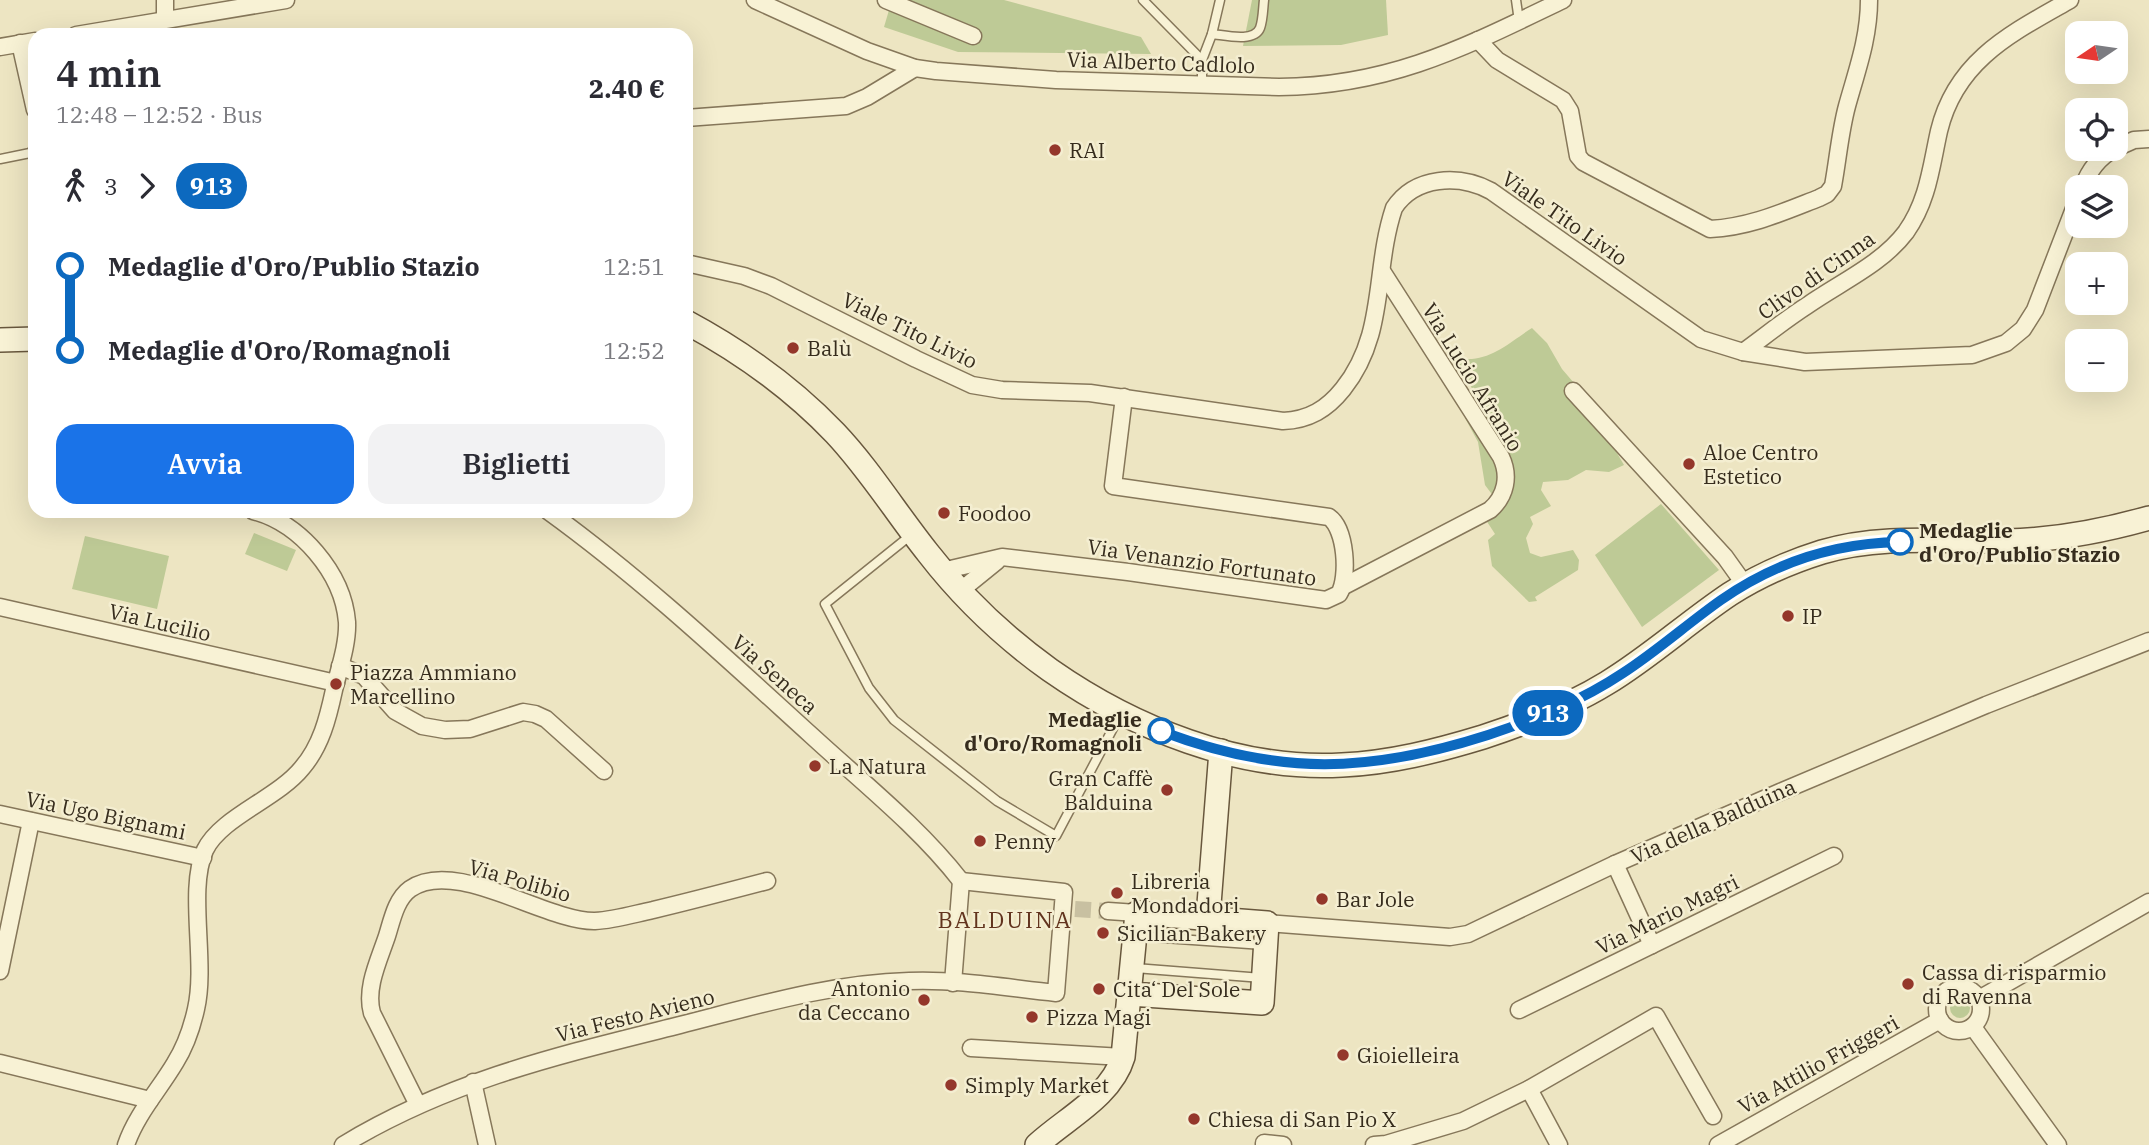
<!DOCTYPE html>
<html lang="it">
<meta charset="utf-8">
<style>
body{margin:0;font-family:"IBM Plex Serif",serif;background:#f2f2f3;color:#2b2b33;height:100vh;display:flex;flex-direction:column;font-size:26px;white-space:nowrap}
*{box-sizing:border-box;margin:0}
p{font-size:23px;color:#7c7c81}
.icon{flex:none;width:38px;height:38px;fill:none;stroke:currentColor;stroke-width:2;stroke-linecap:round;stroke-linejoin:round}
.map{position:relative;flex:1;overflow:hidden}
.panel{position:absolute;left:28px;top:28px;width:665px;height:490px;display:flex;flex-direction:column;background:#fff;border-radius:21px;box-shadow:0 7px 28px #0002}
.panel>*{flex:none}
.badge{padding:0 14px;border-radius:23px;font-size:24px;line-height:46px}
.needle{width:46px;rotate:257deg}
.fabs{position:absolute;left:2065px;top:21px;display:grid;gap:14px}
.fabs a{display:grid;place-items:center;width:63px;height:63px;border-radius:14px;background:#fff;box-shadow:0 7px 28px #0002;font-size:35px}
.map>.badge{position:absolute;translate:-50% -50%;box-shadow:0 0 0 4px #fff}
.legs{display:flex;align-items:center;gap:10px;height:77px;padding:0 28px;font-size:23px}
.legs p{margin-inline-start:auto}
.overview{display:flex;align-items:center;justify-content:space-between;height:119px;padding:0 28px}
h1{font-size:38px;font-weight:600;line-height:52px}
.primary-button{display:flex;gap:14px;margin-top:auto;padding:14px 28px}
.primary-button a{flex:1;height:80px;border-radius:21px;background:#1a73e8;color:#fff;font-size:28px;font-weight:600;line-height:80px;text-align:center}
.primary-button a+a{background:#f2f2f3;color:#2b2b33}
ul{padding:0 28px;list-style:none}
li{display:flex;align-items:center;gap:24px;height:84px;font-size:26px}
li i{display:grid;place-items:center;width:10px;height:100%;margin:0 9px;background:currentColor}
li i::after{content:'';width:18px;height:18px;margin:-9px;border:5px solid;border-radius:50%;background:#fff}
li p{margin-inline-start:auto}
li:first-child i{background:linear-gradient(#0000 50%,currentColor 0)}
li:last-child i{background:linear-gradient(currentColor 50%,#0000 0)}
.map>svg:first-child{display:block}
</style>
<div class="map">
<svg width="2149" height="1145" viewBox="0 0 2149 1145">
<rect width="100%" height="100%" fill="#ede5c2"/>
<!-- green -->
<g fill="#beca96">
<polygon points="892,0 1004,0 1141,37 1151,54 958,52 884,27"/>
<polygon points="1252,0 1386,0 1388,35 1341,45 1243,46"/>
<path d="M1532 328 1547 343 1562 369 1580 390 1624 465 1609 472 1586 470 1568 480 1543 482 1541 490 1551 506 1530 517 1533 524 1526 538 1530 553 1541 557 1573 550 1579 560 1578 570 1535 597 1537 601 1529 602 1492 566 1488 540 1495 534 1484 517V503L1494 497 1485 485 1478 442 1465 418 1468 410 1480 400 1450 356C1460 354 1463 360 1472 359 1495 357 1513 340 1532 328Z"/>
<polygon points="1661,504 1719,570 1642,627 1595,555"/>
<polygon points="254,533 296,550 287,571 245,554"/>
<polygon points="85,536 169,556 157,609 72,589"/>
<circle cx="1960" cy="1008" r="10"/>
</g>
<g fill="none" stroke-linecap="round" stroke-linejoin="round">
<!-- street-tunnel -->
<polyline stroke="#c8c0a1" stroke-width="16" stroke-dasharray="16 8" stroke-linecap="butt" points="1075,909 1108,911"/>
<!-- lane casing -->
<g stroke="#86775a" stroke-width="11">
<g id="lane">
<polyline points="1143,0 1202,60"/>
<polyline points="1516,0 1519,21"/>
<path d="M1212 34C1224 35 1254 43 1260 28 1263 20 1263 9 1264 0"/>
<polyline points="1202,84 1202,60 1212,34 1220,0"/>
<polyline points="0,159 30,153 35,148"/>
<polyline points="911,535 825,604 869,688 894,720 997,801 1056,836 1120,715"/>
<polyline points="1136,936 1263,945"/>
<polyline points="1135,968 1262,978"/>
</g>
</g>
<!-- street casing -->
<g stroke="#86775a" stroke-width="19">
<g id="street">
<polyline points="165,0 165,19"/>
<path d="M755 0 867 51 915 68 936 71 1056 80 1279 87C1391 86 1465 47 1563 0"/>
<polyline points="886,0 973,36"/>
<polyline points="76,35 286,0"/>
<path d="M1478 40 1497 60 1563 100 1570 111 1578 156 1583 162 1710 229C1750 227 1783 212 1819 198L1827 194 1833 186C1838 159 1840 132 1847 106 1857 70 1869 38 1869 0"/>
<polyline points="20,43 35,110"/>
<polyline points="0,47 35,41"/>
<polyline points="686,118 846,106 867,97 915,68"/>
<polyline points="2116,148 2134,140 2149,139"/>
<path d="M2083 187C2089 170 2098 158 2114 149"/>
<path d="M686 263 744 276 771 286 916 359 972 385 1002 390 1090 393 1283 421C1309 420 1327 409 1343 389 1387 334 1373 271 1394 208 1415 176 1459 174 1491 191L1701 339 1743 352 1805 362 1972 355 2006 343 2023 329 2035 310 2077 201"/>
<path d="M1743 352C1765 336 1786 319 1808 305 1841 282 1882 264 1906 232 1928 201 1931 167 1939 131 1956 60 2012 33 2070 0"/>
<polyline points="1573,391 1725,557 1745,585"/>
<path d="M548 511C642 579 726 658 812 736 862 782 919 827 961 881"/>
<path d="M942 571 1002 557 1128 572 1326 600 1339 594C1349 577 1346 529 1329 517L1113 486 1124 397"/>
<path d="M1344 586 1490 510C1506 496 1510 476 1501 457L1382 271"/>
<polyline points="960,591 997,561"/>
<polyline points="0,607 336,683"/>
<polyline points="340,666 364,676 395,711 422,726 445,730 470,729 523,712 535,714 546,719 604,771"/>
<polyline points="0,814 203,858"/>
<polyline points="1615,864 1652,945"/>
<polyline points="1108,911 1137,913"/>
<polyline points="1267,923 1450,937 1468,934 1615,864 1780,792 1986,705 2149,641"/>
<polyline points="0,971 31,821"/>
<polyline points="953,983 961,881"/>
<circle cx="1959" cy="1009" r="22"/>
<polyline points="1979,999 2149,902"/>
<polyline points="1519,1010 1834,856"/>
<polyline points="1973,1027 2058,1145"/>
<polyline points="971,1048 1123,1057"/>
<polyline points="0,1063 150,1100"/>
<polyline points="473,1082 487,1145"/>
<polyline points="1529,1089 1559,1145"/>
<path d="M418 1105 372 1013C365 988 379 960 387 936 392 920 396 899 410 889 455 857 546 922 595 921 615 920 634 914 653 910 691 901 729 891 767 881"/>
<path d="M126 1145C136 1115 159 1090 175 1063 185 1047 192 1027 196 1009 207 962 187 890 205 850 221 817 277 799 302 768 321 746 328 718 334 690 339 669 348 644 347 622 343 573 300 523 253 511"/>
<path d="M343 1145C450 1080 560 1055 680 1025 755 1006 831 983 909 981 957 979 1008 988 1056 993L1064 892 961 881"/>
<polyline points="1264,1145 1264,1143 1283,1145"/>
<polyline points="1374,1145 1386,1144 1463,1121 1529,1089 1656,1016 1713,1116"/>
<polyline points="1718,1145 1940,1020"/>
</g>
</g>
<!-- secondary casing -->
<g stroke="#68573d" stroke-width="26">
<g id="secondary">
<path d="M686 322C740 351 792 388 835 433 870 470 896 513 928 553 962 597 1004 637 1050 670 1133 728 1239 771 1342 765 1390 763 1437 751 1483 737 1526 723 1568 707 1607 683 1650 657 1688 622 1730 594 1758 576 1790 562 1822 552 1881 534 1947 542 2007 541 2056 540 2103 531 2149 518"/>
<polyline points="0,340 35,339"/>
<polyline points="1208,917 1221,751"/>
<path d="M1037 1145C1066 1118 1111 1097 1123 1057L1137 913 1267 923 1262 1003 1130 994"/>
</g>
</g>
<!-- lane -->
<use href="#lane" stroke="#f8f2d5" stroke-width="8"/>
<!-- street -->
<use href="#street" stroke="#f8f2d5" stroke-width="16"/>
<!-- secondary -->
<use href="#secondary" stroke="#f8f2d5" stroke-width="23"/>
</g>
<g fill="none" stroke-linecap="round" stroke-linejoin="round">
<!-- line-1 casing -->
<g stroke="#fff" stroke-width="16">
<path id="line-1" d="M1161 731C1278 776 1370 773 1488 735 1536 719 1581 701 1623 673 1657 651 1687 624 1721 600 1774 563 1835 543 1900 542"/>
</g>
<!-- line-1 -->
<use href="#line-1" stroke="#0c69bf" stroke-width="10"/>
</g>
<!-- markers -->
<g fill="#94372b" stroke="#f4eed1" stroke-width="2.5">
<circle cx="1055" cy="150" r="7"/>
<circle cx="793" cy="348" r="7"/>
<circle cx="1689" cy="464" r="7"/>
<circle cx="944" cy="513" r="7"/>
<circle cx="1788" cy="616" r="7"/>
<circle cx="336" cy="684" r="7"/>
<circle cx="815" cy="766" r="7"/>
<circle cx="1167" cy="790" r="7"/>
<circle cx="980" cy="841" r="7"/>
<circle cx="1117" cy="893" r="7"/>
<circle cx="1322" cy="899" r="7"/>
<circle cx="1103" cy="933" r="7"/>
<circle cx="1908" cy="984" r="7"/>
<circle cx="1099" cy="989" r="7"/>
<circle cx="924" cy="1000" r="7"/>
<circle cx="1032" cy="1017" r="7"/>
<circle cx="1343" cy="1055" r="7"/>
<circle cx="951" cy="1085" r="7"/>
<circle cx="1194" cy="1119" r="7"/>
</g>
<g fill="#fff" stroke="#0c69bf" stroke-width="3.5">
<circle cx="1900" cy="542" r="12"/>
<circle cx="1161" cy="731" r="12"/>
</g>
<g text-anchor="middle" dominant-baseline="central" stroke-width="5" stroke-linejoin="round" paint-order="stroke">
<!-- street labels -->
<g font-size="21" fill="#362c1d" stroke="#f4eed1">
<text transform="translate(1161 62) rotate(2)">Via Alberto Cadlolo</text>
<text transform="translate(1565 218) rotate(35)">Viale Tito Livio</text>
<text transform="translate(1816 275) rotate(-35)">Clivo di Cinna</text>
<text transform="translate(910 330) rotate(26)">Viale Tito Livio</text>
<text transform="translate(1473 377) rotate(58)">Via Lucio Afranio</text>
<text transform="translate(1202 562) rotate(8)">Via Venanzio Fortunato</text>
<text transform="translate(160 622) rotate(13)">Via Lucilio</text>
<text transform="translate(775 674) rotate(42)">Via Seneca</text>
<text transform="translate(106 815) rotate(12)">Via Ugo Bignami</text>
<text transform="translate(1713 821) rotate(-24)">Via della Balduina</text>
<text transform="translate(520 880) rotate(16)">Via Polibio</text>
<text transform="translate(1667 914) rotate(-26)">Via Mario Magri</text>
<text transform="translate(635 1015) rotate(-14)">Via Festo Avieno</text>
<text transform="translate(1818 1064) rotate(-29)">Via Attilio Friggeri</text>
</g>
<!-- poi labels -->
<g font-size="21" fill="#362c1d" stroke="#f4eed1" text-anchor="start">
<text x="1069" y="150">RAI</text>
<text x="807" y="348">Balù</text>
<text x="1703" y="452">Aloe Centro<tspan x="1703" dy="24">Estetico</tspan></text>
<text x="958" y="513">Foodoo</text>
<text x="1802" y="616">IP</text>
<text x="350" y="672">Piazza Ammiano<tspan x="350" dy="24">Marcellino</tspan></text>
<text x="829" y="766">La Natura</text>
<text x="1153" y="778" text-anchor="end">Gran Caffè<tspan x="1153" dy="24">Balduina</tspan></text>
<text x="994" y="841">Penny</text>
<text x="1131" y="881">Libreria<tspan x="1131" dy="24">Mondadori</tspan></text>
<text x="1336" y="899">Bar Jole</text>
<text x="1117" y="933">Sicilian Bakery</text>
<text x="1922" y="972">Cassa di risparmio<tspan x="1922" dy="24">di Ravenna</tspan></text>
<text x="910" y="988" text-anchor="end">Antonio<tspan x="910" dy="24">da Ceccano</tspan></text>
<text x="1113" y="989">Cita‘ Del Sole</text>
<text x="1046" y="1017">Pizza Magi</text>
<text x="1357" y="1055">Gioielleira</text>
<text x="965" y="1085">Simply Market</text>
<text x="1208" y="1119">Chiesa di San Pio X</text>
</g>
<!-- stop labels -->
<g font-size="21" font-weight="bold" fill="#362c1d" stroke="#f4eed1" text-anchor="start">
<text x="1919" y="530">Medaglie<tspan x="1919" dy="24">d'Oro/Publio Stazio</tspan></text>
<text x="1142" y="719" text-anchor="end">Medaglie<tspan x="1142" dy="24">d'Oro/Romagnoli</tspan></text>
</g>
<!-- neighbourhood labels -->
<g font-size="23" letter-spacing="2" fill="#62341e" stroke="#f4eed1">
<text x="1005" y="919">BALDUINA</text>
</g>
</g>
</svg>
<div class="fabs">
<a><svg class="needle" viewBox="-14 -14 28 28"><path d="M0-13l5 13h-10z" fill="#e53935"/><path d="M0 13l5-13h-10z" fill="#7c7c81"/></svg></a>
<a><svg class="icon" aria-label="locate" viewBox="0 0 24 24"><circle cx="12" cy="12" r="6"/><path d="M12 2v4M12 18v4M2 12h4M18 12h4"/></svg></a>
<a><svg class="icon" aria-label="layers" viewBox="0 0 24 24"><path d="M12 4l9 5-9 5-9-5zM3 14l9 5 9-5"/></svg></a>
<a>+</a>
<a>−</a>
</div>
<b class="badge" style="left:1548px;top:713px;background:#0c69bf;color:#fff">913</b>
<section class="panel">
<div class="overview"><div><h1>4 min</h1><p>12:48 – 12:52 · Bus</p></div><b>2.40 €</b></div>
<div class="legs"><svg class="icon" aria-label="walk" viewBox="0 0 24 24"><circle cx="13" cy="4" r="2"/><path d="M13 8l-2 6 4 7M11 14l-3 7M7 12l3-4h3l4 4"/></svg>3<svg class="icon" aria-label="forward" viewBox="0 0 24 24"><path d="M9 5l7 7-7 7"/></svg><b class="badge" style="background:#0c69bf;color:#fff">913</b></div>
<ul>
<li><i style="color:#0c69bf"></i><b>Medaglie d'Oro/Publio Stazio</b><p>12:51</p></li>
<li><i style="color:#0c69bf"></i><b>Medaglie d'Oro/Romagnoli</b><p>12:52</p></li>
</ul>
<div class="primary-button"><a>Avvia</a><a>Biglietti</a></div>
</section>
</div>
